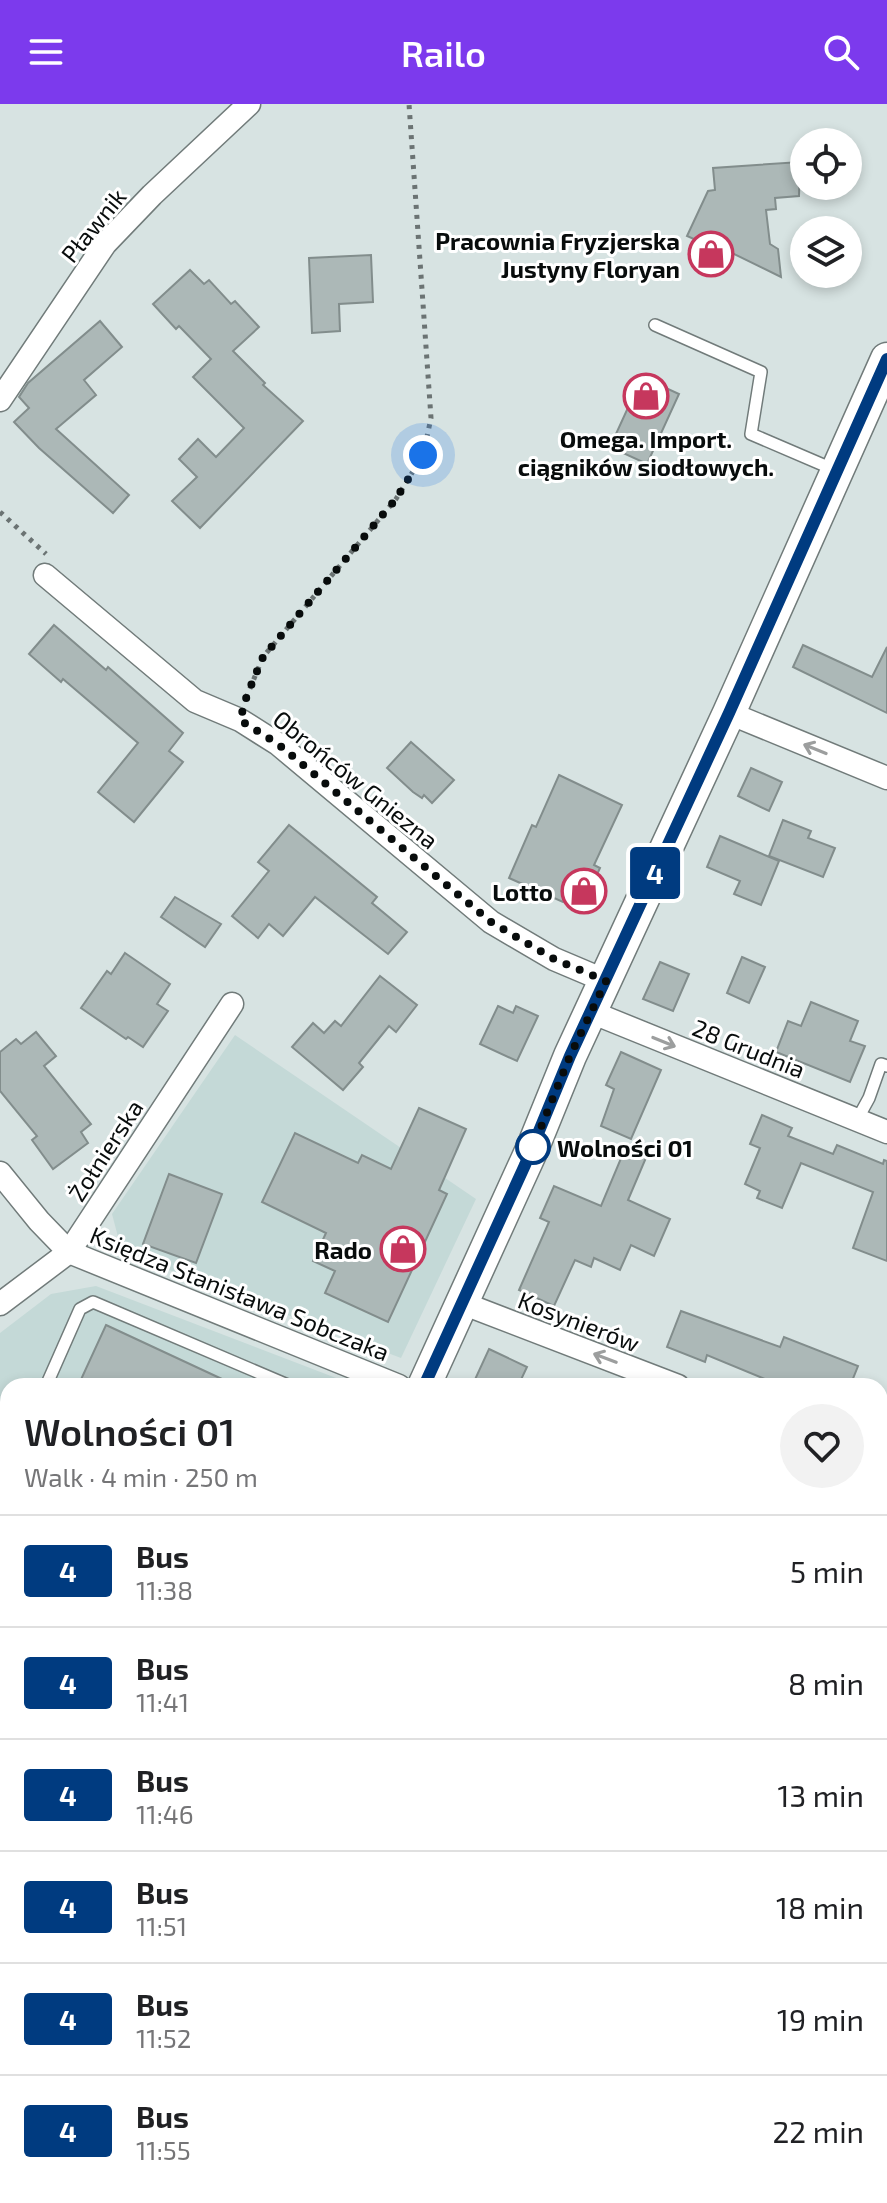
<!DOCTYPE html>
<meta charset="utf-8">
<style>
body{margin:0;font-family:"Exo 2",sans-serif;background:#f2f2f2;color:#202124;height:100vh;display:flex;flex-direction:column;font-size:30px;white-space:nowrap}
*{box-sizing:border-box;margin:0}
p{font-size:26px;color:#757577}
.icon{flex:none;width:44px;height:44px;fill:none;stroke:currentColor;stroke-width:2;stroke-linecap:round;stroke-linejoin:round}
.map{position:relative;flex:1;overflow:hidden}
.sheet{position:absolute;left:0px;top:1274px;width:888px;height:826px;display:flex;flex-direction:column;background:#fff;border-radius:24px 24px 0 0;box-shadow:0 4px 12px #0003}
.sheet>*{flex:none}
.badge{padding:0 16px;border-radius:6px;font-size:28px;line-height:52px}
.controls{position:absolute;left:790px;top:24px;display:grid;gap:16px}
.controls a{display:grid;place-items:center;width:72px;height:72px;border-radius:50%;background:#fff;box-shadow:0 4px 12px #0003;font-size:40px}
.you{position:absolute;width:40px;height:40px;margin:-20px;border:6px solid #fff;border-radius:50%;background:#1a73e8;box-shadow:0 0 0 12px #1a73e833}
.map>.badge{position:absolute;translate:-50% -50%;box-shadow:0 0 0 4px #fff}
.round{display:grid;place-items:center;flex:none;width:84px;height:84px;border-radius:42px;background:#f2f2f2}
.overview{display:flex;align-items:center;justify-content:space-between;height:136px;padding:0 24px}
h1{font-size:38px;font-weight:600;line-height:60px}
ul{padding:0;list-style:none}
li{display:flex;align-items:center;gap:24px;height:112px;padding:0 24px;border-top:2px solid #e0e0e0}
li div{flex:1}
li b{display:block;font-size:30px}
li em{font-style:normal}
li .badge{min-width:88px;font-weight:700;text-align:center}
header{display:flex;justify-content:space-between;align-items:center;height:104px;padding:0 24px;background:#7c3aed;color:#fff;font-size:36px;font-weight:600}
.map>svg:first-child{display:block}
</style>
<header><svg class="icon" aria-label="menu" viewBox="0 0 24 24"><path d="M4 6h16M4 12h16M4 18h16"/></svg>Railo<svg class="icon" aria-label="search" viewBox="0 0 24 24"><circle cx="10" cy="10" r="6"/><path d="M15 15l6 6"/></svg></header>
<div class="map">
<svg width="887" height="2099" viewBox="0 0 887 2099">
<rect width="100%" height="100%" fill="#d7e3e2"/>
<!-- built -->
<g fill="#c4d9d7">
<polygon points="235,931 476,1095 401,1254 122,1148 112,1110"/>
<polygon points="96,1182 357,1282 8,1282 8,1529 0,1519 0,1229 51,1190"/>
</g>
<!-- building -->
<g fill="#acb8b7" stroke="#828d8c" stroke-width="2">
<polygon points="800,58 799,92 775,94 776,105 766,106 770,140 778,145 781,173 730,148 723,163 689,146 694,135 687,132 708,87 715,86 713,64"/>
<polygon points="371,151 373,198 339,200 340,227 312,229 309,154"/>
<polygon points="190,166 204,180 209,176 231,200 235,197 259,223 233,247 265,279 263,281 303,317 200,424 172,397 197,373 179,355 198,335 216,353 244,324 193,273 211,255 179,222 176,225 153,200"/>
<polygon points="100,217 122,243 84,276 96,291 56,325 129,391 113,409 39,344 14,318 29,304 19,293 28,279"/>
<polygon points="642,273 679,290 647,360 610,343"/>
<polygon points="54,521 106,566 108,563 183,629 169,647 183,658 134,718 98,688 138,639 63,575 61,578 29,550"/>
<polygon points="803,541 872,573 887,543 887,609 793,563"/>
<polygon points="411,638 454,676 432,699 424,691 422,694 413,688 387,664"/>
<polygon points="751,664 782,678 769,707 738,692"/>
<polygon points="559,671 622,701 594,761 600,764 583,801 566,793 563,798 509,774 532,721 536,723"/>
<polygon points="783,716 811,727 808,734 835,744 823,773 769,752"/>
<polygon points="289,721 377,793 372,799 407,828 388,850 315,793 283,832 269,820 258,834 232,812 269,767 258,758"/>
<polygon points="720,732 779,757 761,801 734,790 740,777 707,763"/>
<polygon points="175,793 221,820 205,843 161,813"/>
<polygon points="125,849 170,880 157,900 168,907 143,943 128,933 126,935 81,904 107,867 111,870"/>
<polygon points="742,853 765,863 749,899 727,889"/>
<polygon points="660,858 689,870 673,907 643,895"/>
<polygon points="380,872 417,901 396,928 389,922 359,959 363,963 343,986 292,943 313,919 324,929 335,917 341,922"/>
<polygon points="811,898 858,917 850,937 865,942 850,978 776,948 788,917 801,922"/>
<polygon points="498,902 513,909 516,902 538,912 517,957 480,940"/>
<polygon points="36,928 56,952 44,962 91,1020 81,1028 88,1039 53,1065 32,1036 37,1032 0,987 0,948 16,935 21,940"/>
<polygon points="621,948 661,966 631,1035 601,1022 614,985 606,981"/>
<polygon points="419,1004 466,1025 439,1086 447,1090 388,1218 325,1189 335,1167 313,1157 326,1129 262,1098 295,1029 358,1059 362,1051 391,1065"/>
<polygon points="762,1011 792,1024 788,1032 833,1050 837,1041 883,1060 884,1056 887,1057 887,1157 853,1144 873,1088 801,1059 782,1104 757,1094 760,1087 745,1080 760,1044 750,1040"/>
<polygon points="627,1040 648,1049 628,1096 670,1115 654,1152 631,1141 620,1166 594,1154 591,1163 575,1156 554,1202 519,1186 549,1118 540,1114 554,1082 601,1102"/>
<polygon points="169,1070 222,1090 196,1159 143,1140"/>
<polygon points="681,1207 780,1243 784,1233 858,1262 850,1282 782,1282 707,1251 705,1258 667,1243"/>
<polygon points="106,1221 237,1282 78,1282"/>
<polygon points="489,1245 527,1263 518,1282 472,1282"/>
</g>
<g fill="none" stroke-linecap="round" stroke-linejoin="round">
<!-- lane casing -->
<g stroke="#717b7a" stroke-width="14">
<g id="lane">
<polyline points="655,221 761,268 751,330 835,366"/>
<polyline points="857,1016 869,994 881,960 887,962"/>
<polyline points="46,1282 80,1205 93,1198 290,1282"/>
</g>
</g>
<!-- street casing -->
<g stroke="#717b7a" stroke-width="25">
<g id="street">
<polyline points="0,296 105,140 152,91 249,0"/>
<polyline points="45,471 195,597 240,616 278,640 491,818 554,855 606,877"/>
<polyline points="729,609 887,674"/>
<polyline points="591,908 887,1028"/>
<polyline points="0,1069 39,1117 69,1148 399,1282"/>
<polyline points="462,1199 678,1282"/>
<polyline points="0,1200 69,1148 232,900"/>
<polyline points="880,1359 887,1362"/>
<polyline points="880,1500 887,1500"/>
<polyline points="0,1571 8,1582"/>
<polyline points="0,1783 8,1783"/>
<polyline points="880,1805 887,1805"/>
<polyline points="0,2056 8,2057"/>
<polyline points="880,2068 887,2068"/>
</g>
</g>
<!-- secondary casing -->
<g stroke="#717b7a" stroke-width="35">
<g id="secondary">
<polyline points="424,1282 533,1043 570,952 729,609 887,255"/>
<polyline points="182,2099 182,2092"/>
</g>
</g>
<!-- path -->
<g stroke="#6b7373" stroke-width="5" stroke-dasharray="4 6" stroke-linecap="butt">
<polyline points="0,408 46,450"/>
<polyline points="246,594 263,553 396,395 423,351 431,314 409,0"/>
<polyline points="658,2099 659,2092"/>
</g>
<!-- lane -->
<use href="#lane" stroke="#fff" stroke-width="11"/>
<!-- street -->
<use href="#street" stroke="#fff" stroke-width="22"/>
<!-- secondary -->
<use href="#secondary" stroke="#fff" stroke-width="32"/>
</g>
<!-- one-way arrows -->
<defs><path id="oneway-shaft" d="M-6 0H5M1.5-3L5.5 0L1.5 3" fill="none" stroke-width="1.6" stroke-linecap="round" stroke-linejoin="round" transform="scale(2)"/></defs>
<g stroke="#9c9e9e">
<use href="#oneway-shaft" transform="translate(815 645) rotate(-158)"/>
<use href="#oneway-shaft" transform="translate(664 938) rotate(22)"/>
<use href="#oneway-shaft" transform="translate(605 1254) rotate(-159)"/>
</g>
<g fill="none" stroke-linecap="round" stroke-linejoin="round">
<!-- line casing -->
<g stroke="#fff" stroke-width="18">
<polyline id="line" points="424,1282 525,1061 570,952 729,609 887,255"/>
</g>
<!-- line -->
<use href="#line" stroke="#003b80" stroke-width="12"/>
<!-- walk -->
<polyline stroke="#080c0c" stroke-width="8" stroke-dasharray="0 14.4" points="423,351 396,395 263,553 247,591 240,616 278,640 491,818 554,855 606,877 570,952 533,1043"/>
</g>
<!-- icons -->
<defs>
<g id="shop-ring" transform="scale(2.3)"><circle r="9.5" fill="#fff" stroke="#c6375d" stroke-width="1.5"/><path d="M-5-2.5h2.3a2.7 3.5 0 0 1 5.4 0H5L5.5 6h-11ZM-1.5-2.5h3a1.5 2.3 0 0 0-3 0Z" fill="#c6375d"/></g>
</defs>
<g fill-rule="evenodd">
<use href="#shop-ring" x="711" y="150"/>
<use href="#shop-ring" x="646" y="292"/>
<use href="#shop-ring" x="584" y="787"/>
<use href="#shop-ring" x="403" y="1145"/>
</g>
<!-- markers -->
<circle fill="#fff" stroke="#003b80" stroke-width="4" cx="533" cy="1043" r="16"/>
<g text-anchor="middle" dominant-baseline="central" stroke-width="6" stroke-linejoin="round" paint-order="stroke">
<!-- street labels -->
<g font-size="24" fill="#080c0c" stroke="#fff">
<text transform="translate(93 121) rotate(-51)">Pławnik</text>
<text transform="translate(356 675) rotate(39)">Obrońców Gniezna</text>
<text transform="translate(749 944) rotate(22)">28 Grudnia</text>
<text transform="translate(105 1046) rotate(-57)">Żołnierska</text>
<text transform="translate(240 1189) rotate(22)">Księdza Stanisława Sobczaka</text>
<text transform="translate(579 1217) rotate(21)">Kosynierów</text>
</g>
<!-- poi labels -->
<g font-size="24" font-weight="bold" fill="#080c0c" stroke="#fff" text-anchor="end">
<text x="680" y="136">Pracownia Fryzjerska<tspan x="680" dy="28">Justyny Floryan</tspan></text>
<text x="646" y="334" text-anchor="middle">Omega. Import.<tspan x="646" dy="28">ciągników siodłowych.</tspan></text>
<text x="553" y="787">Lotto</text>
<text x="372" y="1145">Rado</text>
</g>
<!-- stop labels -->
<g font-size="24" font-weight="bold" fill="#080c0c" stroke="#fff" text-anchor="start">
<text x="557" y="1043">Wolności 01</text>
</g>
</g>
</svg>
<div class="controls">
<a><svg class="icon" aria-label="locate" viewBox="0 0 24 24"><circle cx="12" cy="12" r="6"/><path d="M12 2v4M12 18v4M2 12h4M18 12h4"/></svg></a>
<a><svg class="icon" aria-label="layers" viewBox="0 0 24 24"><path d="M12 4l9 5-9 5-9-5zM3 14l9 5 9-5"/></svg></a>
</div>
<div class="you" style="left:423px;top:351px"></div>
<b class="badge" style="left:655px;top:769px;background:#003b80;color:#fff">4</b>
<section class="sheet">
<div class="overview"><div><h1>Wolności 01</h1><p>Walk · 4 min · 250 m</p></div><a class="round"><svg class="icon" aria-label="heart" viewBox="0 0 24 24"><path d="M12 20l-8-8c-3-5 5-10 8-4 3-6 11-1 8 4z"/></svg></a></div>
<ul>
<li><span class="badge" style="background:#003b80;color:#fff">4</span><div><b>Bus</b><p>11:38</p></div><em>5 min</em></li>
<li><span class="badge" style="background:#003b80;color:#fff">4</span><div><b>Bus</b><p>11:41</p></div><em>8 min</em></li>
<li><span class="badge" style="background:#003b80;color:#fff">4</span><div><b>Bus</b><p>11:46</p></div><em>13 min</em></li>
<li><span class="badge" style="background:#003b80;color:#fff">4</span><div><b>Bus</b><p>11:51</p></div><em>18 min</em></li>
<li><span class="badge" style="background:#003b80;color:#fff">4</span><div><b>Bus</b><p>11:52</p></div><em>19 min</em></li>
<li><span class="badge" style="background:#003b80;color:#fff">4</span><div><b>Bus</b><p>11:55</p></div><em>22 min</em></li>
</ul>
</section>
</div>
